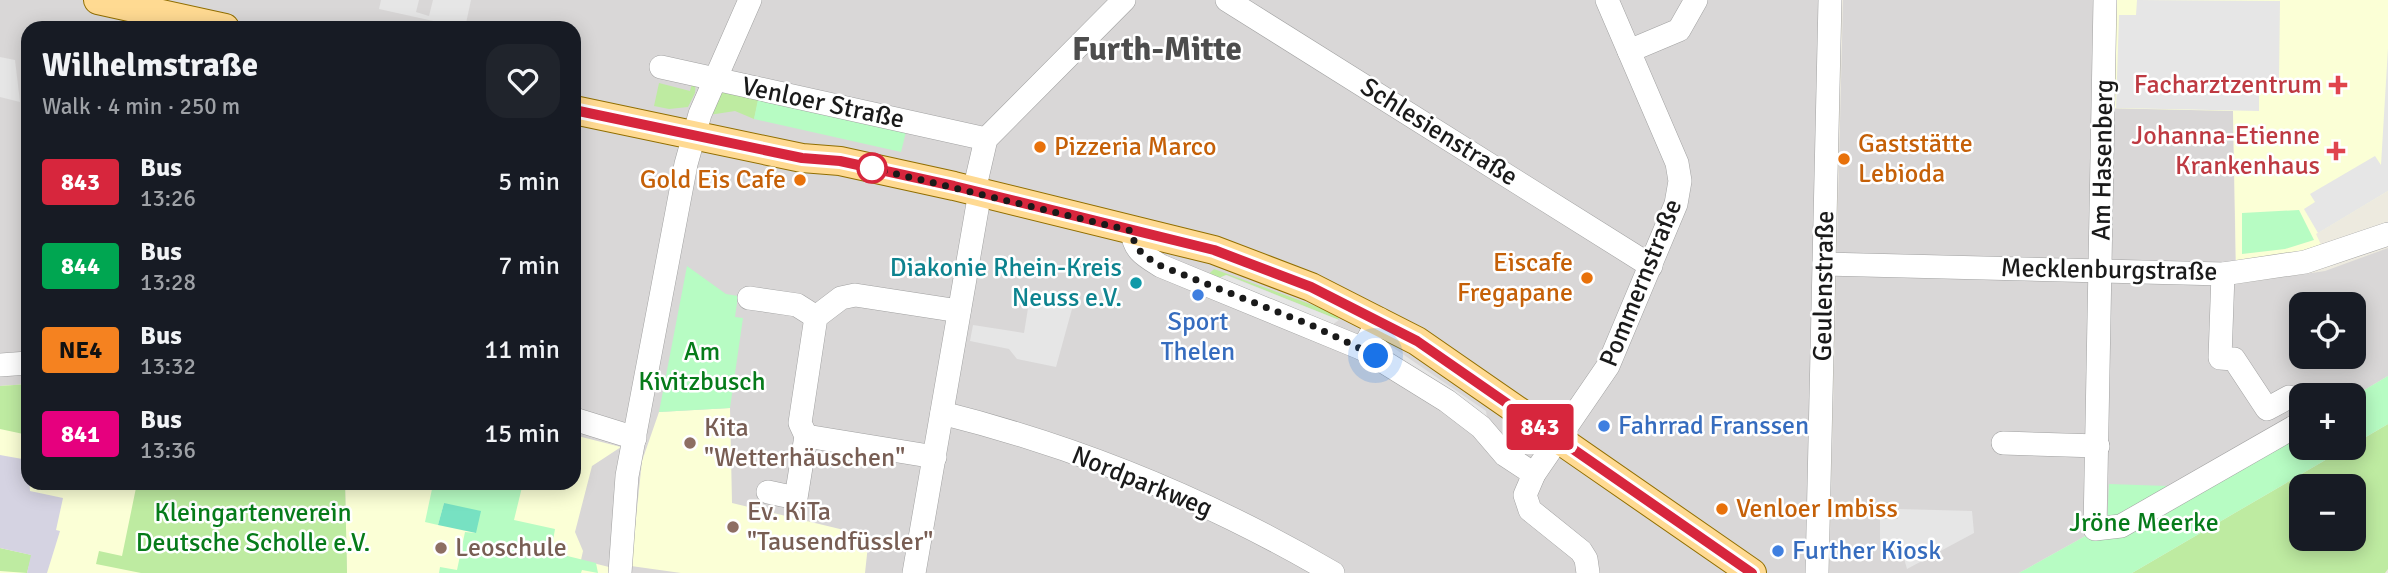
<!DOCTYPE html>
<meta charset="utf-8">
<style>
body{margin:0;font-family:Signika,sans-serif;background:#20242c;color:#f1f3f6;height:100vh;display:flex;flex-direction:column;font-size:26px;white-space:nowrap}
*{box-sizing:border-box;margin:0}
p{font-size:23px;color:#9ea1a6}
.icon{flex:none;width:38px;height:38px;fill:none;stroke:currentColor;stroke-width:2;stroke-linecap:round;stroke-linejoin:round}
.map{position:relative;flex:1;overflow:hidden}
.sheet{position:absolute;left:21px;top:21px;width:560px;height:469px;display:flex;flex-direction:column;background:#171b24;border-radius:21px;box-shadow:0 4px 18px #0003}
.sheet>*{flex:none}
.badge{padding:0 14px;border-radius:5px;font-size:24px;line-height:46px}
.controls{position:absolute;left:2289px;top:292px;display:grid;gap:14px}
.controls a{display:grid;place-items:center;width:77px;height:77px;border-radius:14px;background:#171b24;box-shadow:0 4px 18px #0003;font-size:35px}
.you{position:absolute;width:35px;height:35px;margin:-18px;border:5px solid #fff;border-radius:50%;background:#1a73e8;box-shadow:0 0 0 10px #1a73e833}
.map>.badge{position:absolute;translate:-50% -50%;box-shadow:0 0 0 4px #fff}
.round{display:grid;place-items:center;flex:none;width:74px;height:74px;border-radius:21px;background:#20242c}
.headline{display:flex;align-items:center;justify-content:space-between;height:119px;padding:0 21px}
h1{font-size:33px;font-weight:700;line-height:52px}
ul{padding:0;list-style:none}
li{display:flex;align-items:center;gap:21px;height:84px;padding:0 21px}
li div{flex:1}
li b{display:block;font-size:26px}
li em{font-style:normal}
li .badge{min-width:77px;font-weight:700;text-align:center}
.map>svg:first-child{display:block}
</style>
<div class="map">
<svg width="2388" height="573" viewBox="0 0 2388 573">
<rect width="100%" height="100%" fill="#edeadf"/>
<!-- residential -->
<g fill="#d9d7d7" fill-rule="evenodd">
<path d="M0 0H1820L1807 573H0ZM28 28H574V483H28Z"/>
<path d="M1843 0H2097L2233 111 2236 284 2325 271 2388 248V376L2354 396H2301V427L2107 524 2019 573H1829ZM2301 304H2354V357H2301Z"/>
</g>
<!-- education -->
<g fill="#fbffd6">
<polygon points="2097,0 2388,0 2388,191 2316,234 2323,249 2236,265 2233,111 2102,108"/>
<polygon points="28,384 28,483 162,483 159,573 0,573 0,386"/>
<polygon points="730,408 732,503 869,536 865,573 681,573 631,566 642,461 659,412"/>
<polygon points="574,435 621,447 592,466 575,532 583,551 581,560 609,567 609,573 347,573 345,483 574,483"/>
</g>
<!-- grass -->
<g fill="#beeba1" fill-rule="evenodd">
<polygon points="693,79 696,79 695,93 688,107 669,109 654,106 659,83 690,91"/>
<polygon points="716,89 760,94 754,119 735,111 709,115"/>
<polygon points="1214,269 1337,314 1339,320 1227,275 1214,280 1206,277"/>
<polygon points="28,384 28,435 0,429 0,386"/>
<path d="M2388 424V569L2385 573H2132L2346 448H2354V444ZM2301 486H2354V539H2301Z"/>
<polygon points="137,483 345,483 347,573 141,573 96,564 99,551 122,556"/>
<polygon points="0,548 32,555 27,573 0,571"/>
</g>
<!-- park -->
<g fill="#b7fcc3">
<polygon points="758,99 906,132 901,152 754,119"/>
<polygon points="2299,210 2314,240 2285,249 2242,254 2242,213"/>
<polygon points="687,266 726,294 738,296 735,317 743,318 730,408 659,412"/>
<polygon points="2388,376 2388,424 2354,444 2354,396"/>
<polygon points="2301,427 2301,448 2346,448 2132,573 2019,573 2107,524 2109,484 2197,487"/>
<polygon points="417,483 523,483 514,520 555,529 551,552 596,563 598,573 582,570 581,573 439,573 440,567 457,570 465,532 476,533 444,503 438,525 425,522 432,489 416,485"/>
</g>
<!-- pitch -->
<polygon fill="#77e1c2" points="444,503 481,511 476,533 438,525"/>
<!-- parking -->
<g fill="#e6e6e6">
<polygon points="381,0 419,0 416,12 429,16 433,0 471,0 465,28 379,9"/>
<polygon points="2137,0 2280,1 2279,80 2259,80 2259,111 2116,108 2119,15 2136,15"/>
<polygon points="2388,48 2388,191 2318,233 2304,209 2315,202 2310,194 2375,156 2381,165"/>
<polygon points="0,57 15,60 20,102 0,97"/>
<polygon points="1226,275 1339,320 1329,327 1214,280"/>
<polygon points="1031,290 1075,298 1056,367 1017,359 1009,349 970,341 973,325 1024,333"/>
<polygon points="1385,342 1486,411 1488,425 1383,352"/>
<polygon points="1899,509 1972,511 1974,533 1907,569 1903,555 1880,541 1880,519 1898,519"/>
</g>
<!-- plaza -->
<polygon fill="#d5d3e2" points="0,455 28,460 30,491 63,498 56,530 60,531 47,573 27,573 31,555 0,548"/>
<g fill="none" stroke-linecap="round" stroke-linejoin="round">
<!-- minor casing -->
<g stroke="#a1a1a1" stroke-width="24">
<g id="minor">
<polyline points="1227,0 1651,266"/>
<polyline points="2105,0 2095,529 2121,526 2301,423"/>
<polyline points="1629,51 1679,30 1696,0"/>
<polyline points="661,67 986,139"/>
<polyline points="974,191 986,139 1124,0"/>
<path d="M1132 231C1134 251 1145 256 1161 266L1363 349"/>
<polyline points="1824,264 2223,274 2305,262 2388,234"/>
<polyline points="2223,274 2220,358 2234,359 2267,409 2289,397"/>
<polyline points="749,298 797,305 816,317"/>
<polyline points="1379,319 1363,349 1447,401 1481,427 1505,455 1534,474"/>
<polyline points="0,365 28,363"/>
<path d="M942 413C1078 447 1212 502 1333 573"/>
<polyline points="574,419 635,438"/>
<polyline points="806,436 935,457"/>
<polyline points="2003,443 2098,446"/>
<polyline points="768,492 796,498 806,436 800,423 816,317 841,298 855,295 959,311"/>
<polyline points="620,573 627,476 686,164 700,114 750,0"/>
<polyline points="914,573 980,192"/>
<polyline points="1588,573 1586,559 1581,551 1530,510 1525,495 1534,474 1608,366 1676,204 1680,181 1677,163 1607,0"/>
<polyline points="1817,573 1830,0"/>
</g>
</g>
<!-- major casing -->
<g stroke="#916e00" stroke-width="30">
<g id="major">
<polyline points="98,0 225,28"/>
<polyline points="574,110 802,158 840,161 954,186 1214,250 1311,287 1417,341 1752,573"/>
</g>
</g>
<!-- minor -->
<use href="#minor" stroke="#fff" stroke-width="23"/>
<!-- major -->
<use href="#major" stroke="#ffda92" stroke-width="28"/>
</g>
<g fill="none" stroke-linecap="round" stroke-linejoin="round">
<!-- line casing -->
<g stroke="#fff" stroke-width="16">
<polyline id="line" points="574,110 802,158 840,161 954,186 1214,250 1311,287 1417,341 1752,573"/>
</g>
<!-- line -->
<use href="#line" stroke="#d7263d" stroke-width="10"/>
<!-- walk -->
<path stroke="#1a1a1a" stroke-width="7" stroke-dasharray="0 12.6" d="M872 168 1132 231C1134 251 1145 256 1161 266L1311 325 1376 356"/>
</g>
<!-- markers -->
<g fill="#e0444e" stroke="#fff" stroke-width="2.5">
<path d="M2334.5 74.5h7v7h7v7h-7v7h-7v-7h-7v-7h7z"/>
<path d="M2332.5 140.5h7v7h7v7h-7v7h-7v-7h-7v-7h7z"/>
</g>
<g fill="#e8710a" stroke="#fff" stroke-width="2.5">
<circle cx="1040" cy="147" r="7"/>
<circle cx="1844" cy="159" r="7"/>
<circle cx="800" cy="180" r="7"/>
<circle cx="1587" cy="278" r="7"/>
<circle cx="1722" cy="509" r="7"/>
</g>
<circle fill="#fff" stroke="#d7263d" stroke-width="3.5" cx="872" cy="168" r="14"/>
<circle fill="#0f9aa8" stroke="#fff" stroke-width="2.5" cx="1136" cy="283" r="7"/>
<g fill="#3f7fe0" stroke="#fff" stroke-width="2.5">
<circle cx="1198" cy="295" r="7"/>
<circle cx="1604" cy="426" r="7"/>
<circle cx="1778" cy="551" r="7"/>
</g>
<g fill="#8d6e63" stroke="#fff" stroke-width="2.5">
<circle cx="690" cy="443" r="7"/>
<circle cx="733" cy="527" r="7"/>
<circle cx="441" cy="548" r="7"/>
</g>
<g text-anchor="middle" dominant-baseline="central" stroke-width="5" stroke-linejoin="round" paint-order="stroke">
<!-- health labels -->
<g font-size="26" fill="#be3a42" stroke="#fff" text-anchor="end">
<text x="2322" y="85">Facharztzentrum</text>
<text x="2320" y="136">Johanna-Etienne<tspan x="2320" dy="30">Krankenhaus</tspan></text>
</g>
<!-- street labels -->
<g font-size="26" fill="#1a1a1a" stroke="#fff">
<text transform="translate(823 103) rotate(12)">Venloer Straße</text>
<text transform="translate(1439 132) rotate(32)">Schlesienstraße</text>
<text transform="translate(2103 160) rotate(-89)">Am Hasenberg</text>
<text transform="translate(2109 270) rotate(1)">Mecklenburgstraße</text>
<text transform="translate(1641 283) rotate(-68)">Pommernstraße</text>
<text transform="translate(1824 286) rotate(-89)">Geulenstraße</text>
<text transform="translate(1142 482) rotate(22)">Nordparkweg</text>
</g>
<!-- food labels -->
<g font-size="26" fill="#c56008" stroke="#fff" text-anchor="start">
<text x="1858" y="144">Gaststätte<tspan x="1858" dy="30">Lebioda</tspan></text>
<text x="1054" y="147">Pizzeria Marco</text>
<text x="786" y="180" text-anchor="end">Gold Eis Cafe</text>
<text x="1573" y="263" text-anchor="end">Eiscafe<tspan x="1573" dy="30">Fregapane</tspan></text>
<text x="1736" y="509">Venloer Imbiss</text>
</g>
<!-- culture labels -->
<g font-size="26" fill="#0d838f" stroke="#fff" text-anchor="end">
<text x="1122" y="268">Diakonie Rhein-Kreis<tspan x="1122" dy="30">Neuss e.V.</tspan></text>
</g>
<!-- shop labels -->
<g font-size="26" fill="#366cbe" stroke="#fff" text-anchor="start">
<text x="1198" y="322" text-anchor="middle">Sport<tspan x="1198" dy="30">Thelen</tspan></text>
<text x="1618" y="426">Fahrrad Franssen</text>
<text x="1792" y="551">Further Kiosk</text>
</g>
<!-- park labels -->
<g font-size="26" fill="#067b1a" stroke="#fff">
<text x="702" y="352">Am<tspan x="702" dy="30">Kivitzbusch</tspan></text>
<text x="253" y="513">Kleingartenverein<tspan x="253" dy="30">Deutsche Scholle e.V.</tspan></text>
<text x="2144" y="523">Jröne Meerke</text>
</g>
<!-- education labels -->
<g font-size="26" fill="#785e54" stroke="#fff" text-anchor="start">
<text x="704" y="428">Kita<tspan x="704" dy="30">"Wetterhäuschen"</tspan></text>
<text x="747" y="512">Ev. KiTa<tspan x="747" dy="30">"Tausendfüssler"</tspan></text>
<text x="455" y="548">Leoschule</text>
</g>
<!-- district labels -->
<g font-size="33" font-weight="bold" fill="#4d4d4d" stroke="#fff">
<text x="1157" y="49">Furth-Mitte</text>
</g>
</g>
</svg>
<div class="controls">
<a><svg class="icon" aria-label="locate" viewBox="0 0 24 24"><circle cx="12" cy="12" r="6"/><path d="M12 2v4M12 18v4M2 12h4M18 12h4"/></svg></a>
<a>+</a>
<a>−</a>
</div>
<div class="you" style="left:1376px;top:356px"></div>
<b class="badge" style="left:1540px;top:427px;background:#d7263d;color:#fff">843</b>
<section class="sheet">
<div class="headline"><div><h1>Wilhelmstraße</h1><p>Walk · 4 min · 250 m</p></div><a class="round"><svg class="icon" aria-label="heart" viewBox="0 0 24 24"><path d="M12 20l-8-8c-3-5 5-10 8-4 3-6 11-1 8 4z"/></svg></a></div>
<ul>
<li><span class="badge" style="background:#d7263d;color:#fff">843</span><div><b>Bus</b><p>13:26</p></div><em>5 min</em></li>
<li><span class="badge" style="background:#00a651;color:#fff">844</span><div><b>Bus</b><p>13:28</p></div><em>7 min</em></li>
<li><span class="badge" style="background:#f58220;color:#111">NE4</span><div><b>Bus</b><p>13:32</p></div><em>11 min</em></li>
<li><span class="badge" style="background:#e6007e;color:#fff">841</span><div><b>Bus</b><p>13:36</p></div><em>15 min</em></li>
</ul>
</section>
</div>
